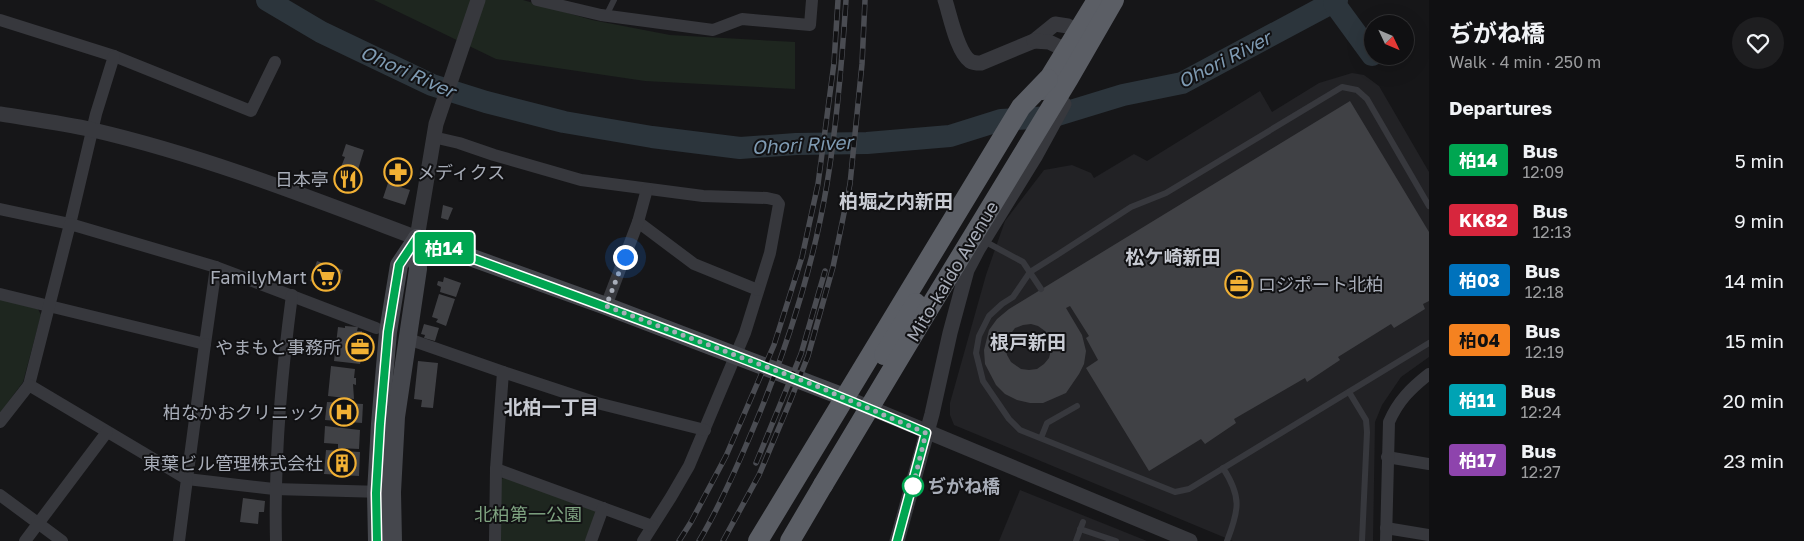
<!DOCTYPE html>
<meta charset="utf-8">
<style>
body{margin:0;font-family:"Golos Text","Noto Sans JP",sans-serif;background:#1e1e20;color:#f1f3f6;height:100vh;display:flex;flex-direction:column;font-size:19px;white-space:nowrap}
*{box-sizing:border-box;margin:0}
p{font-size:16px;color:#9c9d9f}
.icon{flex:none;width:28px;height:28px;fill:none;stroke:currentColor;stroke-width:2;stroke-linecap:round;stroke-linejoin:round}
.map{position:relative;flex:1;overflow:hidden}
.panel{display:flex;flex-direction:column;background:#101012;width:375px}
.panel>*{flex:none}
.badge{padding:0 10px;border-radius:4px;font-size:18px;line-height:32px}
.needle{width:32px;rotate:134deg}
.controls{position:absolute;left:1364px;top:15px;display:grid;gap:10px}
.controls a{display:grid;place-items:center;width:50px;height:50px;border-radius:50%;background:#101012;box-shadow:0 5px 20px #0002,0 0 0 1px #303032;font-size:25px}
.you{position:absolute;width:25px;height:25px;margin:-12px;border:4px solid #fff;border-radius:50%;background:#1a73e8;box-shadow:0 0 0 8px #1a73e833}
.map>.badge{position:absolute;translate:-50% -50%;box-shadow:0 0 0 2px #fff}
h2{padding:0 20px;font-size:19px;line-height:45px}
.round{display:grid;place-items:center;flex:none;width:52px;height:52px;border-radius:26px;background:#1e1e20}
.head{display:flex;align-items:center;justify-content:space-between;height:85px;padding:0 20px}
h1{font-size:24px;font-weight:700;line-height:38px}
ul{padding:0;list-style:none}
li{display:flex;align-items:center;gap:15px;height:60px;padding:0 20px}
li div{flex:1}
li b{display:block;font-size:19px}
li em{font-style:normal}
li .badge{min-width:55px;font-weight:700;text-align:center}
main{display:flex;flex:1;min-height:0}
.map>svg:first-child{display:block}
</style>
<main>
<div class="map">
<svg width="1429" height="541" viewBox="0 0 1429 541">
<rect width="100%" height="100%" fill="#161618"/>
<!-- built -->
<g fill="#222225">
<polygon points="1352,73 1364,75 1379,86 1429,172 1429,357 1401,377 1382,405 1375,422 1373,541 1233,541 954,425 950,415 950,403 986,275 1005,221 1044,170 1072,165 1091,173 1094,178 1134,154 1147,161 1260,91 1272,112 1319,83"/>
<polygon points="1020,490 1147,541 999,541"/>
</g>
<!-- green -->
<g fill="#1e261f">
<polygon points="374,0 523,0 592,20 670,35 795,42 795,89 645,81 496,59"/>
<polygon points="0,299 38,309 41,315 23,382 0,413"/>
<polygon points="505,477 595,511 596,516 587,541 501,541 500,480"/>
</g>
<g fill="none" stroke-linecap="round" stroke-linejoin="round">
<!-- river -->
<g stroke="#2c353c" stroke-width="22">
<polyline points="267,0 321,32 432,85 486,102 564,122 652,137 740,148 796,144 867,143 950,136 1001,120 1051,117 1123,95 1182,83 1337,0"/>
<polyline points="1334,3 1372,55"/>
</g>
</g>
<!-- building -->
<g fill="#404145" fill-rule="evenodd">
<path d="M1350 101 1429 232V301L1423 304 1425 309 1394 328 1391 324 1338 357 1340 360 1307 382 1305 378 1234 419 1236 423 1205 444 1201 439 1149 471 1086 368 1098 360 1086 338 1089 336 1070 306 1066 308 1082 335 1086 351 1084 364 1079 374 1066 393 1043 403H1030L1017 400 1005 394 996 385 985 364 984 350 989 330 997 319 1009 309ZM1031 324 1038 326 1045 331 1049 337 1051 350 1049 358 1044 364 1037 369 1029 370 1021 369 1011 362 1007 355 1005 347 1007 339 1015 328 1023 325Z"/>
<polygon points="346,144 364,150 356,176 361,177 357,190 335,182 345,157 342,156"/>
<polygon points="389,180 395,182 394,185 410,190 405,205 383,198"/>
<polygon points="443,205 453,208 448,220 441,218"/>
<polygon points="317,261 343,270 335,291 310,281"/>
<polygon points="444,277 461,283 456,297 440,292 441,287 437,285 438,281 443,282"/>
<polygon points="439,294 455,299 446,326 436,322 438,319 432,317"/>
<polygon points="424,324 439,328 435,341 424,338 425,335 421,334"/>
<polygon points="345,326 358,327 357,331 362,331 362,334 371,335 368,360 361,360 360,364 334,361 338,327 345,328"/>
<polygon points="418,361 438,363 433,408 421,407 422,400 414,399"/>
<polygon points="331,366 355,369 354,378 356,378 356,385 353,384 354,399 328,396"/>
<polygon points="327,402 363,404 362,423 325,420"/>
<polygon points="325,426 360,430 359,449 338,448 338,444 324,443"/>
<polygon points="326,450 360,452 359,476 324,474"/>
<polygon points="243,498 265,501 264,512 259,512 258,524 240,522"/>
</g>
<g fill="none" stroke-linecap="round" stroke-linejoin="round">
<!-- service -->
<g stroke="#37383d" stroke-width="6">
<polyline points="606,16 614,0"/>
<polyline points="1429,206 1367,99 1357,90 1342,87 1166,193 1131,207 1057,255 1030,272 1013,297 1002,304 989,316 979,336 976,353 983,381 1009,419 1020,430 1175,492 1189,489 1429,343"/>
<polyline points="984,241 1023,262 1041,289"/>
<polyline points="1349,392 1366,420 1367,432 1362,541"/>
<polyline points="1041,438 1047,423 1077,406"/>
<path d="M1223 468C1242 497 1239 510 1227 541"/>
<polyline points="1080,529 1116,541"/>
<polyline points="1076,541 1083,522"/>
</g>
<!-- minor -->
<g stroke="#37383d" stroke-width="12">
<polyline points="537,0 601,15 713,30 742,19 810,25 812,0"/>
<polyline points="0,20 114,56 251,111 275,62"/>
<polyline points="433,137 459,143 494,155 581,180 703,196 767,198 776,200 779,204 770,253 745,333 689,466 671,497 643,541"/>
<polyline points="0,209 70,224 96,114 114,56"/>
<polyline points="638,222 694,264 758,290"/>
<polyline points="0,294 205,344 216,267 376,328"/>
<polyline points="606,306 638,222 647,189"/>
<polyline points="414,341 503,372"/>
<polyline points="205,344 187,479 274,489 383,492"/>
<polyline points="29,385 70,224 216,267"/>
<polyline points="0,422 29,385 187,479 179,541"/>
<polyline points="1387,457 1429,464"/>
<polyline points="496,469 652,526"/>
<polyline points="0,495 62,541"/>
<polyline points="1386,528 1429,535"/>
<polyline points="25,541 107,432"/>
<path d="M276 541C274 458 281 377 292 295"/>
<polyline points="495,541 496,469 503,372 597,403 705,430"/>
<polyline points="591,541 603,508"/>
<path d="M1386 541 1389 422C1398 401 1411 388 1429 374"/>
</g>
<!-- tertiary -->
<g stroke="#37383d" stroke-width="15">
<path d="M945 0C950 15 957 52 970 61 973 63 977 63 981 63L1034 41 1055 24 1068 26 1086 34"/>
<polyline points="1034,41 1049,42 1066,50"/>
<path d="M0 114C31 119 63 123 93 130 205 156 311 198 417 238L436 124 478 0"/>
<polyline points="844,397 1190,541"/>
<polyline points="897,541 932,414 950,333 967,270 978,249 1036,155 1064,104"/>
</g>
<!-- secondary -->
<g stroke="#45474d" stroke-width="18">
<polyline points="417,238 606,306 844,397"/>
<polyline points="377,541 376,493 380,424 388,332 399,265 417,238"/>
<polyline points="393,541 392,492 396,417 418,269 417,238"/>
</g>
<!-- trunk -->
<g stroke="#5b5e65" stroke-width="20">
<polyline points="1042,90 1097,0"/>
<polyline points="928,310 1069,78 1114,0"/>
<polyline points="758,541 1021,107 1048,79"/>
<polyline points="790,541 823,485"/>
</g>
<!-- rail casing -->
<g stroke="#4a4c52" stroke-width="5.5">
<g id="rail">
<polyline points="756,463 801,354 825,271"/>
<polyline points="679,541 691,522 726,456 774,345 802,257 818,184 834,63 838,0"/>
<path d="M699 541C720 506 737 467 753 429 786 351 813 268 827 184 837 123 842 61 846 0"/>
<polyline points="723,541 759,475 789,404 808,356 833,267 850,184 862,64 865,0"/>
</g>
</g>
<!-- rail -->
<use href="#rail" stroke="#111113" stroke-width="4" stroke-dasharray="11" stroke-linecap="butt"/>
<!-- trunk-bridge -->
<g stroke="#5b5e65" stroke-width="20">
<polyline points="884,355 916,303"/>
<polyline points="823,485 928,310"/>
</g>
</g>
<g fill="none" stroke-linecap="round" stroke-linejoin="round">
<!-- line casing -->
<g stroke="#fff" stroke-width="11">
<path id="line" d="M377 541 376 493 380 424 388 332 399 265 417 238C588 301 759 361 926 433L897 541"/>
</g>
<!-- line -->
<use href="#line" stroke="#00a651" stroke-width="8"/>
<!-- walk -->
<polyline stroke="#a8adb8" stroke-width="5" stroke-dasharray="0 9" points="625,257 606,306 814,385 926,433 913,486"/>
</g>
<!-- icons -->
<defs>
<g id="pharmacy-ring" transform="scale(1.4375)"><circle r="9.5" fill="#111113" stroke="#f2b134" stroke-width="1.5"/><path d="M-2-6h4v4h4v4h-4v4h-4v-4h-4v-4h4Z" fill="#f2b134"/></g>
<g id="restaurant-ring" transform="scale(1.4375)"><circle r="9.5" fill="#111113" stroke="#f2b134" stroke-width="1.5"/><path d="M-5-6h1v4h1v-4h1v4h1v-4h1v5L-1.5 .5V6h-2V.5L-5-1ZM5-6V6H3V1.5H1.5Q1.5-4 5-6Z" fill="#f2b134"/></g>
<g id="supermarket-ring" transform="scale(1.4375)"><circle r="9.5" fill="#111113" stroke="#f2b134" stroke-width="1.5"/><path d="M-6-5.5h2.5l.6 2H6L4.5 2H-2.5L-4.4-4H-6ZM-1.5 3.2a1.3 1.3 0 1 0 .1 0ZM3 3.2a1.3 1.3 0 1 0 .1 0Z" fill="#f2b134"/></g>
<g id="office-ring" transform="scale(1.4375)"><circle r="9.5" fill="#111113" stroke="#f2b134" stroke-width="1.5"/><path d="M-6-3h4V-5.5h4V-3h4V5H-6ZM-1-4.5V-3h2v-1.5ZM-6 0V1H6V0Z" fill="#f2b134"/></g>
<g id="hospital-ring" transform="scale(1.4375)"><circle r="9.5" fill="#111113" stroke="#f2b134" stroke-width="1.5"/><path d="M-5-5h3v3.5h4V-5h3V5h-3V1.5h-4V5h-3Z" fill="#f2b134"/></g>
<g id="building-ring" transform="scale(1.4375)"><circle r="9.5" fill="#111113" stroke="#f2b134" stroke-width="1.5"/><path d="M-4-6H4V6H1V3H-1V6H-4ZM-2.5-4.3h1.7v1.8h-1.7ZM.8-4.3h1.7v1.8H.8ZM-2.5-1h1.7V.8h-1.7ZM.8-1h1.7V.8H.8Z" fill="#f2b134"/></g>
</defs>
<g fill-rule="evenodd">
<use href="#pharmacy-ring" x="398" y="172"/>
<use href="#restaurant-ring" x="348" y="179"/>
<use href="#supermarket-ring" x="326" y="277"/>
<use href="#office-ring" x="1239" y="284"/>
<use href="#office-ring" x="360" y="347"/>
<use href="#hospital-ring" x="344" y="412"/>
<use href="#building-ring" x="342" y="463"/>
</g>
<!-- markers -->
<circle fill="#fff" stroke="#00a651" stroke-width="2.5" cx="913" cy="486" r="10"/>
<g text-anchor="middle" dominant-baseline="central" stroke-width="4" stroke-linejoin="round" paint-order="stroke">
<!-- poi labels -->
<g font-size="18" fill="#a8adb8" stroke="#111113" text-anchor="end">
<text x="417" y="172" text-anchor="start">メディクス</text>
<text x="329" y="179">日本亭</text>
<text x="307" y="277">FamilyMart</text>
<text x="1258" y="284" text-anchor="start">ロジポート北柏</text>
<text x="341" y="347">やまもと事務所</text>
<text x="325" y="412">柏なかおクリニック</text>
<text x="323" y="463">東葉ビル管理株式会社</text>
</g>
<!-- street labels -->
<g font-size="18" fill="#a8adb8" stroke="#111113">
<text transform="translate(952 271) rotate(-59)">Mito-kaido Avenue</text>
</g>
<!-- stop labels -->
<g font-size="18" font-weight="bold" fill="#a8adb8" stroke="#111113" text-anchor="start">
<text x="928" y="486">ぢがね橋</text>
</g>
<!-- park labels -->
<g font-size="18" fill="#7fa381" stroke="#111113">
<text x="528" y="514">北柏第一公園</text>
</g>
<!-- water labels -->
<g font-size="19" font-style="italic" fill="#7f9bb3" stroke="#111113">
<text transform="translate(1224 59) rotate(-27)">Ohori River</text>
<text transform="translate(408 71) rotate(24)">Ohori River</text>
<text transform="translate(802 144) rotate(-3)">Ohori River</text>
</g>
<!-- neighbourhood labels -->
<g font-size="19" font-weight="bold" fill="#c9ccd4" stroke="#111113">
<text x="896" y="200">柏堀之内新田</text>
<text x="1173" y="256">松ケ崎新田</text>
<text x="1028" y="341">根戸新田</text>
<text x="551" y="406">北柏一丁目</text>
</g>
</g>
</svg>
<div class="controls">
<a><svg class="needle" viewBox="-14 -14 28 28"><path d="M0-13l5 13h-10z" fill="#e53935"/><path d="M0 13l5-13h-10z" fill="#9c9d9f"/></svg></a>
</div>
<div class="you" style="left:625px;top:257px"></div>
<b class="badge" style="left:444px;top:248px;background:#00a651;color:#fff">柏14</b>
</div>
<section class="panel">
<div class="head"><div><h1>ぢがね橋</h1><p>Walk · 4 min · 250 m</p></div><a class="round"><svg class="icon" aria-label="heart" viewBox="0 0 24 24"><path d="M12 20l-8-8c-3-5 5-10 8-4 3-6 11-1 8 4z"/></svg></a></div>
<h2>Departures</h2>
<ul>
<li><span class="badge" style="background:#00a651;color:#fff">柏14</span><div><b>Bus</b><p>12:09</p></div><em>5 min</em></li>
<li><span class="badge" style="background:#d7263d;color:#fff">KK82</span><div><b>Bus</b><p>12:13</p></div><em>9 min</em></li>
<li><span class="badge" style="background:#0072bc;color:#fff">柏03</span><div><b>Bus</b><p>12:18</p></div><em>14 min</em></li>
<li><span class="badge" style="background:#f58220;color:#111">柏04</span><div><b>Bus</b><p>12:19</p></div><em>15 min</em></li>
<li><span class="badge" style="background:#00a3b4;color:#fff">柏11</span><div><b>Bus</b><p>12:24</p></div><em>20 min</em></li>
<li><span class="badge" style="background:#8e44ad;color:#fff">柏17</span><div><b>Bus</b><p>12:27</p></div><em>23 min</em></li>
</ul>
</section>
</main>
